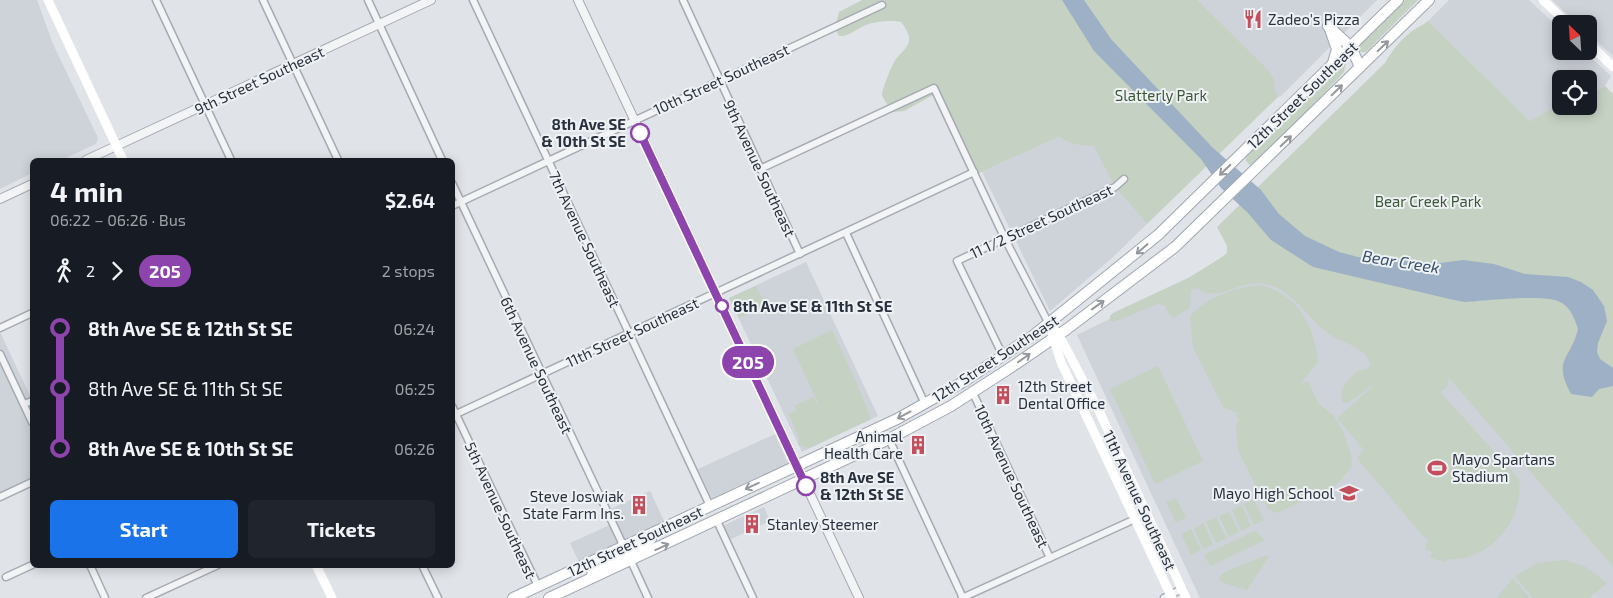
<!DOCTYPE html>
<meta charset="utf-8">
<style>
body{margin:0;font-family:"Exo 2",sans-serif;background:#20242c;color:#f1f3f6;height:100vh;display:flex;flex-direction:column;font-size:19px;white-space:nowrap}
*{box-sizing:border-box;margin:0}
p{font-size:16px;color:#9ea1a6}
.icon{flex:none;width:28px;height:28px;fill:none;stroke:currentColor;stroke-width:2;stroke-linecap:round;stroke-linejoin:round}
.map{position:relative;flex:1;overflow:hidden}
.drawer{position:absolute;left:30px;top:158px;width:425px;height:410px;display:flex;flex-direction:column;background:#171b24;border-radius:8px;box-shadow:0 2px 12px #0003}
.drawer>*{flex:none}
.badge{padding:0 10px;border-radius:16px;font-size:18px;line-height:32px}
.needle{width:32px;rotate:335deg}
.controls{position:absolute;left:1552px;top:15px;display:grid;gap:10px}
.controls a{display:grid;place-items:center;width:45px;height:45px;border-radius:8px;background:#171b24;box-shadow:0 2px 12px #0003;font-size:25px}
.map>.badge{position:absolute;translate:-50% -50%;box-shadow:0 0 0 2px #fff}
.legs{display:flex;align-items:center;gap:8px;height:55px;padding:0 20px;font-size:16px}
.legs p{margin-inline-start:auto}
.headline{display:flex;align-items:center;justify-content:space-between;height:85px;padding:0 20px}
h1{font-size:28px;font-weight:700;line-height:38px}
.cta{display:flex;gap:10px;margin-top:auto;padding:10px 20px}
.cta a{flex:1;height:58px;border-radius:8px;background:#1a73e8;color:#fff;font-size:20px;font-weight:700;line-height:58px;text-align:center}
.cta a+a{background:#20242c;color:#f1f3f6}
ul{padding:0 20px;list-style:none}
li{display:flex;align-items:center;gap:18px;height:60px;font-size:19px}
li i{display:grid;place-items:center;width:8px;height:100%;margin:0 6px;background:currentColor}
li i::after{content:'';width:12px;height:12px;margin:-6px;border:4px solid;border-radius:50%;background:#171b24}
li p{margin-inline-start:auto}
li:first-child i{background:linear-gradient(#0000 50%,currentColor 0)}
li:last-child i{background:linear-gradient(currentColor 50%,#0000 0)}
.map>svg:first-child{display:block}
</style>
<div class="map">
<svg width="1613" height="598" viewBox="0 0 1613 598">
<rect width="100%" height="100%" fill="#e0e3e8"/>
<!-- built -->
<g fill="#ced2d9">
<polygon points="0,0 37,0 53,44 98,138 96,144 61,160 32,160 32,173 0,189"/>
<polygon points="1185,0 1377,0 1280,97"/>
<polygon points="1449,0 1529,0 1561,30 1561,51 1584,51 1611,76 1605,86 1589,94 1589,79 1561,79 1562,106 1530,121 1428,21"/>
<polygon points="1552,0 1613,0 1613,56 1589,34 1589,24 1578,24"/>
<polygon points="1059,137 1095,146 1115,187 1147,224 1112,258 1050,311 982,172"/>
<polygon points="1254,247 1424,348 1613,567 1613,598 1200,598 1077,335"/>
<polygon points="806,262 878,416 802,452 729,298"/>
<polygon points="0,332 32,400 32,487 0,502"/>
<polygon points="775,434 789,465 713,501 698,469"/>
<polygon points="650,491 665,523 579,562 570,543 612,524 606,511"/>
<polygon points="764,507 770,521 727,541 720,527"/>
</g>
<!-- green -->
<g fill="#c5d1c2">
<path d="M862 0H1197L1269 71 1275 81 1274 90 1279 96 1147 224 1115 187 1094 146 1073 144 1059 137 975 175 939 97 933 95 904 111 893 112C890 107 884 101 882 95 881 92 893 62 896 59 908 45 916 42 901 22 893 20 877 21 869 24 858 27 850 37 839 36L835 28 839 12Z"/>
<polygon points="1405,0 1418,0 1366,52 1359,52 1357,47"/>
<path d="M1428 21 1530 121 1561 104V106H1589V94L1605 86 1613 94V567L1449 378 1447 387 1440 392 1519 479C1525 520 1488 563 1446 559L1445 562 1430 558 1432 552 1425 549 1428 539 1422 535 1357 458 1364 450 1337 418 1380 380 1348 403 1342 402 1341 391C1348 380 1353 371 1366 369L1370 365C1368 347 1341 343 1329 334 1305 317 1291 285 1259 283 1238 281 1215 304 1198 288L1191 290 1190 307 1174 318 1168 313 1165 305 1157 304 1114 322 1110 321V316L1113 313 1190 277 1222 257 1227 253V246L1217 227 1385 63C1391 52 1401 39 1411 32 1417 27 1422 26 1428 21Z"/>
<polygon points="1347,60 1344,72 1283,137 1251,166 1245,160 1248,155 1338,66"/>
<path d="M1260 285C1299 295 1314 325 1318 362L1300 384 1308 381 1318 403 1334 416 1342 430 1351 454 1352 467 1336 485 1277 513 1268 509 1238 451 1236 423 1239 420 1236 414 1268 399 1237 413 1223 407 1193 347 1190 316C1209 296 1234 288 1260 285Z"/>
<polygon points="756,286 766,306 739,318 729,298"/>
<polygon points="832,330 858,386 832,398 858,387 871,419 809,448 798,445 799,438 789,414 797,410 794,406 813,397 818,405 819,405 793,349"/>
<polygon points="1158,366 1203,461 1155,484 1110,389"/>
<polygon points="1176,498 1186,518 1176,523 1166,502"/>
<polygon points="1254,500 1264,520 1254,525 1244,504"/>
<polygon points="1242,505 1251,526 1241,531 1232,510"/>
<polygon points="1229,512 1239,532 1229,537 1219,516"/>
<polygon points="1216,517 1226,538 1216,543 1206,522"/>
<polygon points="1204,523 1213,544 1203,549 1194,528"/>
<polygon points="1191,529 1201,550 1191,555 1181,534"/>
<polygon points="1255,531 1265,540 1210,566 1204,555"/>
<polygon points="1266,555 1269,557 1247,590 1221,582 1219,577 1223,573"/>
<polygon points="1565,560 1584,566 1607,583 1589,598 1533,598 1515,576 1538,563"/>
<polygon points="1513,578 1530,598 1497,598"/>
</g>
<!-- water -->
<path fill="#9eb0c5" d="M1062 0H1084L1111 39 1212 147 1261 190 1279 214 1305 236 1339 252 1358 257 1440 263 1463 260 1494 264 1525 274 1568 277 1581 282 1593 290 1604 306 1607 321 1598 343 1597 352 1600 359 1613 368V386L1599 389 1592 397 1571 394C1552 359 1571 359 1578 329 1575 320 1571 308 1562 303 1547 293 1485 301 1465 302L1454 300 1313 267 1271 240 1247 212 1221 188 1201 159 1094 51Z"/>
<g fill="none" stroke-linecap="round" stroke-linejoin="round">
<!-- minor casing -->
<g stroke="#a6aab2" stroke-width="9">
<g id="minor">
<polyline points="156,0 231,160"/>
<polyline points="263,0 338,160"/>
<polyline points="368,0 442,160"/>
<polyline points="473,0 710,506"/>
<polyline points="683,0 800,254"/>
<polyline points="760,169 934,88 1005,239 1049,324"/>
<polyline points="452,183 623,545"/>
<polyline points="452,206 882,5"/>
<polyline points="846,233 925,404"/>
<polyline points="0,328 32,313"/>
<polyline points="0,354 32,422"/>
<polyline points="1003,356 957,261 1115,187 1124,179"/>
<polyline points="973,393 1050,558"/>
<polyline points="24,404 32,401"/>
<polyline points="452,406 538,586"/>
<polyline points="452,416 974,172"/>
<polyline points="889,439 963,598"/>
<polyline points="0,497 32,482"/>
<polyline points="717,521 753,598"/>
<polyline points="631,561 648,598"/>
<polyline points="90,565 105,598"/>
<polyline points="422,565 438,598"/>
<polyline points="6,577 32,565"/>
<polyline points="146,598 218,565"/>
<polyline points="962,598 1146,514"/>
<polyline points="1164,598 1182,589"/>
</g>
</g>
<!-- tertiary casing -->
<g stroke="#a6aab2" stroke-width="10">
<g id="tertiary">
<polyline points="578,0 859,598"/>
<polyline points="86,160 431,0"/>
<polyline points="0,199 32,184"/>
</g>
</g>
<!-- primary casing -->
<g stroke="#a0a7b2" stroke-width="12">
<g id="primary">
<polyline points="1328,26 1351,47 1360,67"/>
<polyline points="1330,29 1337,49 1333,63"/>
<polyline points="631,561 630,557 635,549 651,539"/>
<polyline points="592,575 620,557 624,551 623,545"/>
<polyline points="513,598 897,419 963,382 1034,335 1158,235 1398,0"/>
<polyline points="549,598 889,439 951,406 1010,368 1067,329 1175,247 1429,0"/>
</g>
</g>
<!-- minor -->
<use href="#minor" stroke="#f2f4f6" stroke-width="6"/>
<!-- tertiary -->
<use href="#tertiary" stroke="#f2f4f6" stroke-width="8"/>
<!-- secondary -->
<g stroke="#fff" stroke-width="9">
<polyline points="48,0 123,160"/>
<polyline points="1543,0 1568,24"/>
<polyline points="1589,43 1613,67"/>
<polyline points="1049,324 1059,335 1100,413 1186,598"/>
<polyline points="1049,324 1061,362 1172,598"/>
<polyline points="316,565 332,598"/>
</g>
<!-- primary -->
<use href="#primary" stroke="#fff" stroke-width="10"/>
</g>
<!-- one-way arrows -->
<defs><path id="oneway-shaft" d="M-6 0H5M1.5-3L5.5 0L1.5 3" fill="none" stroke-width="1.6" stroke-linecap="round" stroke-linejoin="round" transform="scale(1.25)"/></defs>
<g stroke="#94989e">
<use href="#oneway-shaft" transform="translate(1383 46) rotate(-44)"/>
<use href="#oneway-shaft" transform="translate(1337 90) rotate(-44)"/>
<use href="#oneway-shaft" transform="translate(1286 141) rotate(-44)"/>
<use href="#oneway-shaft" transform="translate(1225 170) rotate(136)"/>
<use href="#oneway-shaft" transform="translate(1142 249) rotate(139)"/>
<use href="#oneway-shaft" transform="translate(1098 305) rotate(-36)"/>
<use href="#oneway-shaft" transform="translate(1024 358) rotate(-35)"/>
<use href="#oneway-shaft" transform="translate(904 415) rotate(152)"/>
<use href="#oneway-shaft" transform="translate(752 486) rotate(155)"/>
<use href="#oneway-shaft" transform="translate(662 547) rotate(-25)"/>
</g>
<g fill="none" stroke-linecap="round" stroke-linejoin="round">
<!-- line-1 casing -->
<g stroke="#fff" stroke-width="11">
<polyline id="line-1" points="640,133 806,486"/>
</g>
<!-- line-1 -->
<use href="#line-1" stroke="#8e44ad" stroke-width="8"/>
</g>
<!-- icons -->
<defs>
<g id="restaurant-bare" transform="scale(1.5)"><path d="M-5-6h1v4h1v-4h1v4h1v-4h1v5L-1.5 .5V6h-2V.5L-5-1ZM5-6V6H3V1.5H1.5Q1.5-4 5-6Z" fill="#c34f5d" stroke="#eff2f5" stroke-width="2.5" paint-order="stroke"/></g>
<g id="building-bare" transform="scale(1.5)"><path d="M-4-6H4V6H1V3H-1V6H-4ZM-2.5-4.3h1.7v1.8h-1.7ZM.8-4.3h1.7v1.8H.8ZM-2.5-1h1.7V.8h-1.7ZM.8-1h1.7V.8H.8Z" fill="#c34f5d" stroke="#eff2f5" stroke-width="2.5" paint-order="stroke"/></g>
<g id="stadium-bare" transform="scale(1.5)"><path d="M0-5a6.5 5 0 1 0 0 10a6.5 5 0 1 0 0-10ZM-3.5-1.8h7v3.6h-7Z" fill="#c34f5d" stroke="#eff2f5" stroke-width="2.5" paint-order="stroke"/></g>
<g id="school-bare" transform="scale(1.5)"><path d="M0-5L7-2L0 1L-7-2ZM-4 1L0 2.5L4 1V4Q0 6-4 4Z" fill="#c34f5d" stroke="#eff2f5" stroke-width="2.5" paint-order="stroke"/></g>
</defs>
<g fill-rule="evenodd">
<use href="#restaurant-bare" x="1253" y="19"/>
<use href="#building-bare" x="1003" y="395"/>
<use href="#building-bare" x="918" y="445"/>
<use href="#stadium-bare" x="1437" y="468"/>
<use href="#school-bare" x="1349" y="493"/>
<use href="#building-bare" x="639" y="505"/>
<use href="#building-bare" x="752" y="524"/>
</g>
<!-- markers -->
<g fill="#fff" stroke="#8e44ad" stroke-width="2.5">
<circle cx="640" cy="133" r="9"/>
<circle cx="722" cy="306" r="6"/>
<circle cx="806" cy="486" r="9"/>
</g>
<g text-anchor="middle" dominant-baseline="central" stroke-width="4" stroke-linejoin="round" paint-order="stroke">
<!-- poi labels -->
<g font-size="15" fill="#2a313e" stroke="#eff2f5" text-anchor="start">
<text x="1268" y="19">Zadeo's Pizza</text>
<text x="1018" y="386">12th Street<tspan x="1018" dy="17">Dental Office</tspan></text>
<text x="903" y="436" text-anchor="end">Animal<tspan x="903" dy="17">Health Care</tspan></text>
<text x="1452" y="459">Mayo Spartans<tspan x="1452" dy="17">Stadium</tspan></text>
<text x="1334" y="493" text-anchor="end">Mayo High School</text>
<text x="624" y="496" text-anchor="end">Steve Joswiak<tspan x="624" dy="17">State Farm Ins.</tspan></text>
<text x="767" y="524">Stanley Steemer</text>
</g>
<!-- street labels -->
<g font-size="15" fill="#2a313e" stroke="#eff2f5">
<text transform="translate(721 79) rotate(-25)">10th Street Southeast</text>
<text transform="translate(259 80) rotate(-25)">9th Street Southeast</text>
<text transform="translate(1302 95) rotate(-44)">12th Street Southeast</text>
<text transform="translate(760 168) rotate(65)">9th Avenue Southeast</text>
<text transform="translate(1041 221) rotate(-25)">11 1/2 Street Southeast</text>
<text transform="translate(585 239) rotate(65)">7th Avenue Southeast</text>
<text transform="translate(632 332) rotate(-25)">11th Street Southeast</text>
<text transform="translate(995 358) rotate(-33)">12th Street Southeast</text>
<text transform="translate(537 365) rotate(65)">6th Avenue Southeast</text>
<text transform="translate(1012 476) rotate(65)">10th Avenue Southeast</text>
<text transform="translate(1140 500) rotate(65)">11th Avenue Southeast</text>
<text transform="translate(501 510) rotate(65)">5th Avenue Southeast</text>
<text transform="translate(635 541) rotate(-25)">12th Street Southeast</text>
</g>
<!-- park labels -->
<g font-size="15" fill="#3d5838" stroke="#eff2f5">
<text x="1161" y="95">Slatterly Park</text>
<text x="1428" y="201">Bear Creek Park</text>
</g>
<!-- stop labels -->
<g font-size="15" font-weight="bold" fill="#2a313e" stroke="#eff2f5" text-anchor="start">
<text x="626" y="124" text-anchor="end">8th Ave SE<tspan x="626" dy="17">&amp; 10th St SE</tspan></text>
<text x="733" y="306">8th Ave SE &amp; 11th St SE</text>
<text x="820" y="477">8th Ave SE<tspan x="820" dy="17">&amp; 12th St SE</tspan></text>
</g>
<!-- water labels -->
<g font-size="16" font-style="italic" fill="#374e6e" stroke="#eff2f5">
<text transform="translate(1401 261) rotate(9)">Bear Creek</text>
</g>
</g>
</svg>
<div class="controls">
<a><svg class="needle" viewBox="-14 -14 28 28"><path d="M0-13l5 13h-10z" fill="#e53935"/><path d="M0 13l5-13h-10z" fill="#9ea1a6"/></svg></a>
<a><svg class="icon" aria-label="locate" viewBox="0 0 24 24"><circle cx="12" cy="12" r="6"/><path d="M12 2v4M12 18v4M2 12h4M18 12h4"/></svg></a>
</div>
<b class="badge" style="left:748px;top:362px;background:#8e44ad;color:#fff">205</b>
<section class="drawer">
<div class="headline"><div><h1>4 min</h1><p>06:22 – 06:26 · Bus</p></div><b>$2.64</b></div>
<div class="legs"><svg class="icon" aria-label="walk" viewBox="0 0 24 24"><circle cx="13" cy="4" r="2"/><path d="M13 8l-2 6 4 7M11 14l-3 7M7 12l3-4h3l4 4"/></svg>2<svg class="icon" aria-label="forward" viewBox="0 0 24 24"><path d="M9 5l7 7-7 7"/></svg><b class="badge" style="background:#8e44ad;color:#fff">205</b><p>2 stops</p></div>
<ul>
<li><i style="color:#8e44ad"></i><b>8th Ave SE &amp; 12th St SE</b><p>06:24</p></li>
<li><i style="color:#8e44ad"></i><span>8th Ave SE &amp; 11th St SE</span><p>06:25</p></li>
<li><i style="color:#8e44ad"></i><b>8th Ave SE &amp; 10th St SE</b><p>06:26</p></li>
</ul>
<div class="cta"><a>Start</a><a>Tickets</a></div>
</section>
</div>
